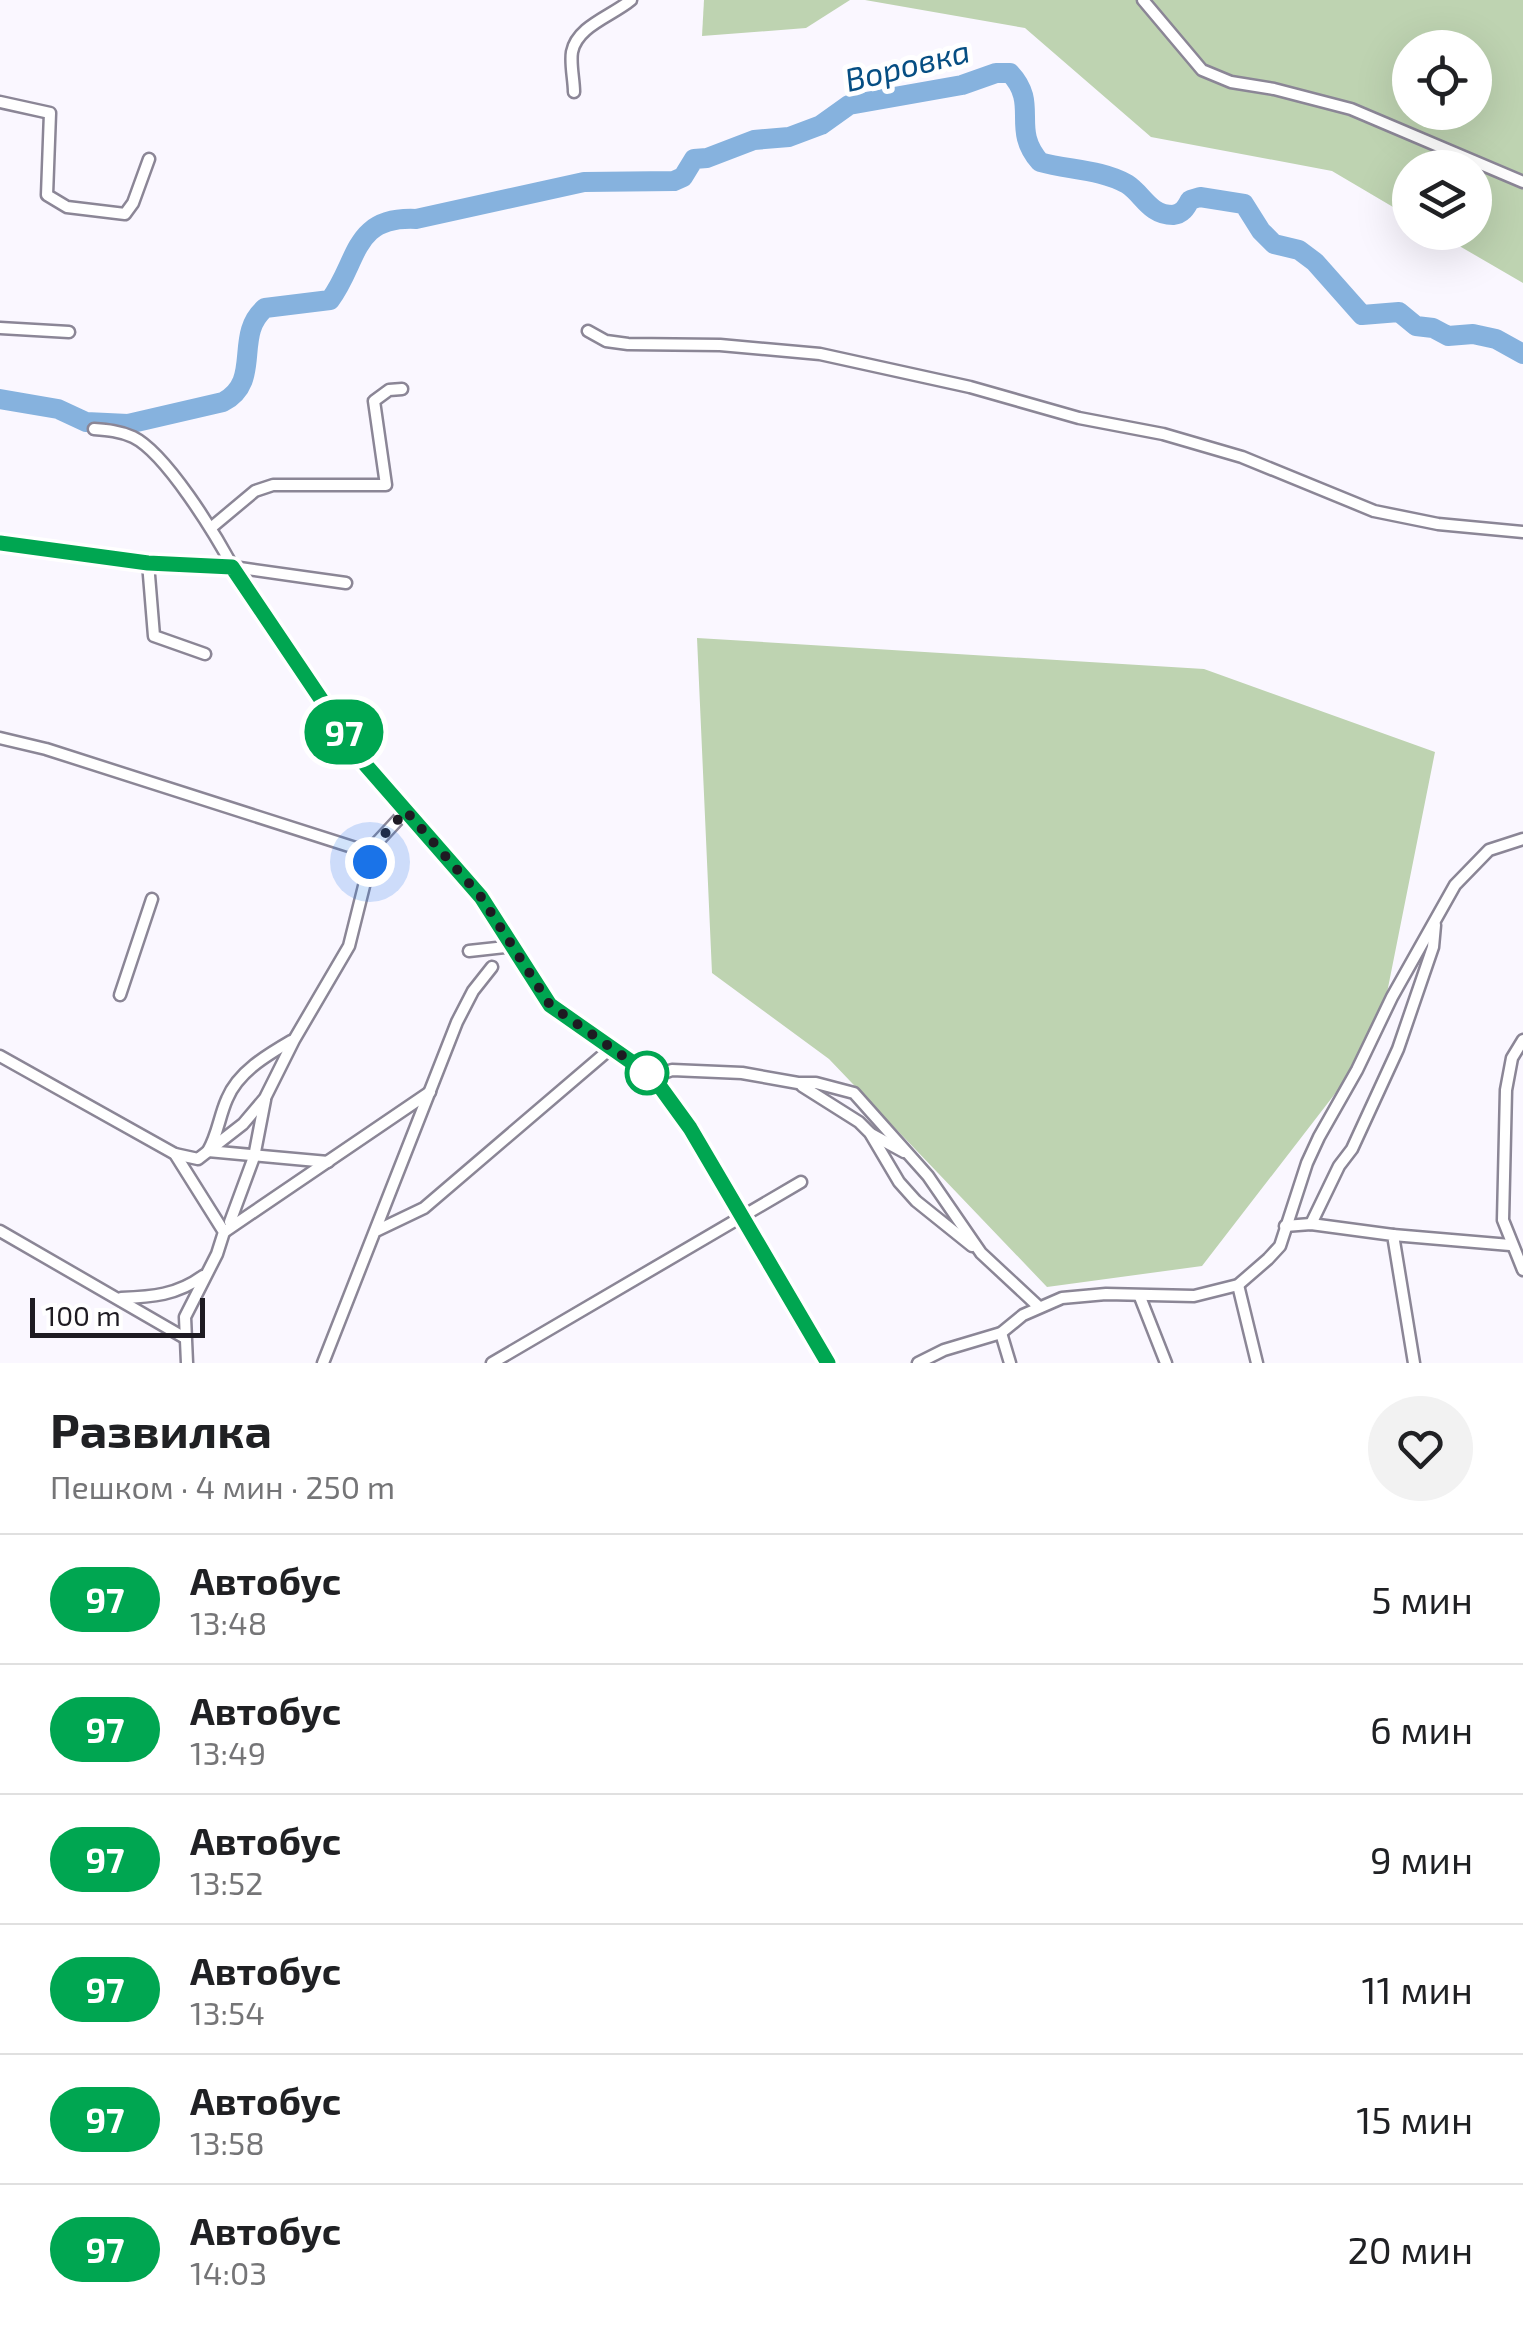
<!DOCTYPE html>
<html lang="ru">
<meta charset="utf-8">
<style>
body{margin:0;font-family:"Exo 2",sans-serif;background:#f2f2f2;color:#202124;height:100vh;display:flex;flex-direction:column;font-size:38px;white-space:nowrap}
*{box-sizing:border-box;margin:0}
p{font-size:32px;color:#757577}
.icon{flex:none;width:55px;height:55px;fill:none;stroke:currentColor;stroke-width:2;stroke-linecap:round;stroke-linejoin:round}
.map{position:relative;height:1363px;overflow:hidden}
.side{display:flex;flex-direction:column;background:#fff;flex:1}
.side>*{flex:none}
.badge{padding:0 20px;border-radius:32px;font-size:35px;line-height:65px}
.tools{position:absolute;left:1392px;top:30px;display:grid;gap:20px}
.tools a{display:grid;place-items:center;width:100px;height:100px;border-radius:50%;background:#fff;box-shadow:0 10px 40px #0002;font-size:50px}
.scale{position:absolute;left:30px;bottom:25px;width:175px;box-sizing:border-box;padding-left:10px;border:5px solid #1e1b22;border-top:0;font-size:28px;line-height:35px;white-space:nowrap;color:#1e1b22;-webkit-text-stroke:8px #fff;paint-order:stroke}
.you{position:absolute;width:50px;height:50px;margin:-25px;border:8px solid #fff;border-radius:50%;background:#1a73e8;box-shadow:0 0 0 15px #1a73e833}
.map>.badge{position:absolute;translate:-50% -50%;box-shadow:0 0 0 5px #fff}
.round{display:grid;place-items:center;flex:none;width:105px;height:105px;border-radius:52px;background:#f2f2f2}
.overview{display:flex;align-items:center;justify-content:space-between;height:170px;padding:0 50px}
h1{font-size:48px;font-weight:700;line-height:75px}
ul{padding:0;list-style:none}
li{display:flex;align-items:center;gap:30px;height:130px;padding:0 50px;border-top:2px solid #e0e0e0}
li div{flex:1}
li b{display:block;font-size:38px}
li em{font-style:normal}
li .badge{min-width:110px;font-weight:700;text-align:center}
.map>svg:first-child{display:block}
</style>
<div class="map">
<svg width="1523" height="1363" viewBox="0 0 1523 1363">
<rect width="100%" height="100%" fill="#faf7ff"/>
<!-- green -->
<g fill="#bed3b1" fill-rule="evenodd">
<polygon points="704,0 850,0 806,28 702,36"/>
<path d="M865 0H1523V283L1437 233 1475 232V168H1410V217L1332 171 1151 137 1025 28ZM1410 48H1475V112H1410Z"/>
<polygon points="697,638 1204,669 1435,752 1378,1038 1202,1266 1047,1287 829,1059 712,973"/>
</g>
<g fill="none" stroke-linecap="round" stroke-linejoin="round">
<!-- river -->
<path stroke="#86b2de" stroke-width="20" d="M0 399 58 409 86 422 128 424 223 402C263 381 233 335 265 308L330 300C359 261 352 216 416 219L584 182 674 181 683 177 694 159 707 158 754 140 789 137 821 125 849 105 962 85 996 73H1010C1040 105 1010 128 1040 162 1068 170 1100 169 1127 184 1143 194 1149 215 1173 215 1182 214 1186 208 1190 200L1200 197 1244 204 1261 231 1274 244 1299 250 1315 262 1362 315 1399 312 1416 326 1433 328 1448 336 1473 334 1496 339 1523 354"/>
<!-- minor casing -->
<g stroke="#8b8696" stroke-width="15">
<g id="minor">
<polyline points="1143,0 1202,70 1231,82 1274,89 1351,109 1523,182"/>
<path d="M574 92C574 80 570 64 572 52 577 26 612 16 631 0"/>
<polyline points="0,102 50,113 47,195 67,207 125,214 133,203 149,159"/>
<polyline points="0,328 69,332"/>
<polyline points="588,331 606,341 628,344 720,345 820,354 970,387 1079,418 1163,434 1242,457 1374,511 1438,524 1523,532"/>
<path d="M94 429C107 430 120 431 133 437 166 453 215 534 233 567L346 583"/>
<polyline points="212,527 255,491 273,485 386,485 374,401 389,390 402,389"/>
<polyline points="148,563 154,636 205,654"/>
<polyline points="0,738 46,749 368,852 370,862 349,946 294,1040 265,1098 243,1124 198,1159 175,1154"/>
<polyline points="368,852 406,811"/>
<polyline points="469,951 514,946"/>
<polyline points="120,995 152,899"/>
<polyline points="1523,1040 1512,1058 1506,1090 1503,1220 1523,1270"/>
<path d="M291 1041C267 1055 238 1072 227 1099 219 1117 218 1134 208 1151L328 1162"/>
<polyline points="0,1056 175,1154 224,1232 217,1254 185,1317 187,1363"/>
<polyline points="653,1077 672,1070 742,1073 798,1083 816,1083 854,1093 928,1176 981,1253 1039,1307"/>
<polyline points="802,1086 859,1122 870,1133 899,1182 916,1201 972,1246"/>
<polyline points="871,1134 904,1152"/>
<polyline points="230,1222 254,1157 265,1100"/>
<polyline points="1311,1224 1339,1166 1352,1149 1398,1049 1433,947 1435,925"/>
<polyline points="1285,1226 1311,1224 1393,1235 1414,1363"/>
<polyline points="378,1230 424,1208 610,1049"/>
<polyline points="0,1231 185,1338"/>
<polyline points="224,1232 430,1092"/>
<polyline points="1393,1235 1510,1245"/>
<polyline points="1238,1285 1257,1363"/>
<polyline points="1140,1297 1166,1363"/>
<path d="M121 1298C152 1297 177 1295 203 1276"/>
<polyline points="1001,1333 1010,1363"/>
<polyline points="323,1363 457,1022 473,991 492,967"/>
<polyline points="492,1363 801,1182"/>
<polyline points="918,1363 944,1350 1001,1333 1023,1315 1062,1298 1106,1294 1194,1296 1238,1285 1268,1259 1280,1246 1307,1163 1319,1137 1357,1070 1392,997 1455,885 1489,850 1523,839"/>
</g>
</g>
<!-- tertiary casing -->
<g stroke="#8b8696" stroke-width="19">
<polyline id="tertiary" points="0,543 148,563 233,567 364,763 481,897 550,1005 653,1077 690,1128 828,1363"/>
</g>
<!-- minor -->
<use href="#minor" stroke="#fff" stroke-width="10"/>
<!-- tertiary -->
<use href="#tertiary" stroke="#fff" stroke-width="14"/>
</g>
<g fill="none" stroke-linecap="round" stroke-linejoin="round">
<!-- line casing -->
<g stroke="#fff" stroke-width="22">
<polyline id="line" points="0,543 148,563 232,567 364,763 481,897 550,1005 653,1077 690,1128 828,1363"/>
</g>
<!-- line -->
<use href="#line" stroke="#00a651" stroke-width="15"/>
<!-- walk -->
<polyline stroke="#1e1b22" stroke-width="10" stroke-dasharray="0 18" points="370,862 368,852 406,811 481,897 550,1005 653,1077 647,1073"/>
</g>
<!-- markers -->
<circle fill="#fff" stroke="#00a651" stroke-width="5" cx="647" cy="1073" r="20"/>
<g text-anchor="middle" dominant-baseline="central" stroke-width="10" stroke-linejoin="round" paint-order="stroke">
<!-- water labels -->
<g font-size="32" font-style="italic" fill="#064e83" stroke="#fff">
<text transform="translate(907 64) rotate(-14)">Воровка</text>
</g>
</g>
</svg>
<div class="tools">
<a><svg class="icon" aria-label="locate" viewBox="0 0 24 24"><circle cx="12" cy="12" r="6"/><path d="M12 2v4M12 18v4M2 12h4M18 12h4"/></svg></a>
<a><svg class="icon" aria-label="layers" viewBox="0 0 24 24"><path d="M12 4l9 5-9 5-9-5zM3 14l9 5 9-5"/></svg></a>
</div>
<div class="scale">100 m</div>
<div class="you" style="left:370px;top:862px"></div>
<b class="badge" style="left:344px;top:732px;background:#00a651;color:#fff">97</b>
</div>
<section class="side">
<div class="overview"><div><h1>Развилка</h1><p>Пешком · 4 мин · 250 m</p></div><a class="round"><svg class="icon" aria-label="heart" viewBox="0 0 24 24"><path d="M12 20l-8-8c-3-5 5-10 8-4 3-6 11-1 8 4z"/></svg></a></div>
<ul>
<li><span class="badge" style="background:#00a651;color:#fff">97</span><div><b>Автобус</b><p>13:48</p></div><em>5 мин</em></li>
<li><span class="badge" style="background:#00a651;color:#fff">97</span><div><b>Автобус</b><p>13:49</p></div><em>6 мин</em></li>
<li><span class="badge" style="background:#00a651;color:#fff">97</span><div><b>Автобус</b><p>13:52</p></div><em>9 мин</em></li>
<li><span class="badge" style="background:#00a651;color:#fff">97</span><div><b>Автобус</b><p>13:54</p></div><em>11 мин</em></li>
<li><span class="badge" style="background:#00a651;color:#fff">97</span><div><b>Автобус</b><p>13:58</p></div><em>15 мин</em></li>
<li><span class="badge" style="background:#00a651;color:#fff">97</span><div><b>Автобус</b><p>14:03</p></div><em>20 мин</em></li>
</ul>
</section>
